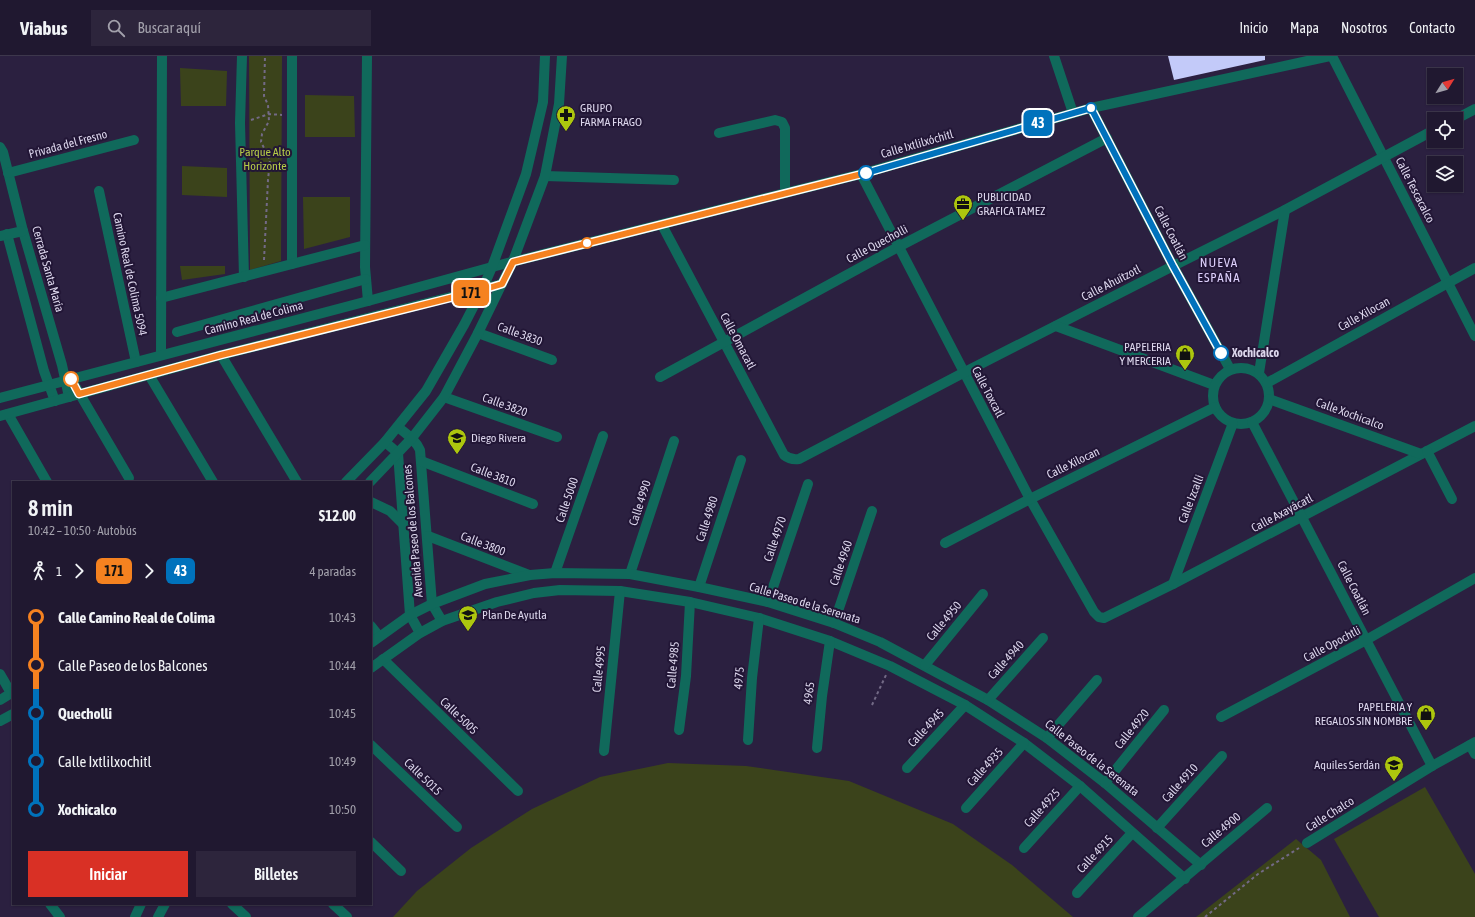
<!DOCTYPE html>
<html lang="es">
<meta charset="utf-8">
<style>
body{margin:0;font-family:"Asap Condensed",sans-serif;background:#2d253c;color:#f1f3f6;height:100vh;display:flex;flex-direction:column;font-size:15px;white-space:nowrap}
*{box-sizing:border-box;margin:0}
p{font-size:13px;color:#a2a0ab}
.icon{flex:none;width:22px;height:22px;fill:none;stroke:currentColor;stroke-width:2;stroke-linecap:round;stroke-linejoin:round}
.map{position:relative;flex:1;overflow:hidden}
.side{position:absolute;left:12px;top:425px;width:360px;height:424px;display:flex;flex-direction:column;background:#201830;border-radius:0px;box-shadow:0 1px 3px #0004,0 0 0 1px #3d374c}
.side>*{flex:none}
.badge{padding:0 8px;border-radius:6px;font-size:14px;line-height:26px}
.needle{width:26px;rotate:53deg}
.fabs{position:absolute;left:1427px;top:12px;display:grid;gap:8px}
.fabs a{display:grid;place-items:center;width:36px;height:36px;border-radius:0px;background:#201830;box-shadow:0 1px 3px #0004,0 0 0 1px #3d374c;font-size:20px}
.map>.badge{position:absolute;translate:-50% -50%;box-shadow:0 0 0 2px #fff}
.legs{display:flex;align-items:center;gap:6px;height:44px;padding:0 16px;font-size:13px}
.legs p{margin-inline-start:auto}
.headline{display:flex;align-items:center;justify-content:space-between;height:68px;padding:0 16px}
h1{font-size:22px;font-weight:600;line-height:30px}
.primary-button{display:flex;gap:8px;margin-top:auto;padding:8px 16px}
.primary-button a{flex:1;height:46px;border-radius:0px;background:#d93025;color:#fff;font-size:16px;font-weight:600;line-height:46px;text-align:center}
.primary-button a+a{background:#2d253c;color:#f1f3f6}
ul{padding:0 16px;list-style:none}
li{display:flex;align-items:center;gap:14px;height:48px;font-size:15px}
li i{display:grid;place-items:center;width:6px;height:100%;margin:0 5px;background:currentColor}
li i::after{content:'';width:10px;height:10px;margin:-5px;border:3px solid;border-radius:50%;background:#201830}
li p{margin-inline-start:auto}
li:first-child i{background:linear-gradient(#0000 50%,currentColor 0)}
li:last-child i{background:linear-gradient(currentColor 50%,#0000 0)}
header{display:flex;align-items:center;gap:24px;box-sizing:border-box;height:56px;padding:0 20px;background:#201830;border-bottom:1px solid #3d374c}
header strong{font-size:19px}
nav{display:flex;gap:22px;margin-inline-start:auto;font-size:14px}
.search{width:280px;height:36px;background:#2d253c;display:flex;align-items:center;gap:10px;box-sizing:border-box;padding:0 14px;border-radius:0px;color:#a2a0ab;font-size:15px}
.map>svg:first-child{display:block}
</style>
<header>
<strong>Viabus</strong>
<div class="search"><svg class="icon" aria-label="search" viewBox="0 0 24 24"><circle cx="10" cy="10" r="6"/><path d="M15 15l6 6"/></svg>Buscar aquí</div>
<nav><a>Inicio</a><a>Mapa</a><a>Nosotros</a><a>Contacto</a></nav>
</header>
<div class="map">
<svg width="1475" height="861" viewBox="0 0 1475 861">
<rect width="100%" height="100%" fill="#2b2040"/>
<!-- green -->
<g fill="#3b431b">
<polygon points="249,0 282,0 281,205 250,214"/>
<polygon points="180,12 227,15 226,50 181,50"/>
<polygon points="305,39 354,40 355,81 305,81"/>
<polygon points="182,110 227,112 227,141 182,139"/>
<polygon points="303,141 350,141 350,181 304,193"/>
<polygon points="180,210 225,210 225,218 182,224"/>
<polygon points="668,707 746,710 849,725 953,768 1012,809 1073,861 393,861 417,835 471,792 532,753 600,721"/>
<polygon points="1425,731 1475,818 1475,861 1379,861 1334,783"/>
<polygon points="1296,783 1321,804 1350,861 1196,861"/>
</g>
<!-- building -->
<polygon fill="#c3caf9" points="1168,0 1265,0 1265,4 1174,24"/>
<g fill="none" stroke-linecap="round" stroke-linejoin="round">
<!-- path -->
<g stroke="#736a86" stroke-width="2" stroke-dasharray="3 3" stroke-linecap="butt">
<polyline points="251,64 269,58 282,59"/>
<polyline points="264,204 268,124 270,104 261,86 262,78 269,65 268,49 264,40 265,0"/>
<polyline points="872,649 886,619"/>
<polyline points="1205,861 1258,818 1299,792"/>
</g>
<!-- minor -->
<g stroke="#10695b" stroke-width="10">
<polyline points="242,0 240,67 244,221"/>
<polyline points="367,0 365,211 368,245"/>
<polyline points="1054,0 1073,57"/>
<polyline points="1332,0 1475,280"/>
<polyline points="1091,52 1173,210 1230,313"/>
<polyline points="1456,63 1475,53"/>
<polyline points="719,77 775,64 782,66 785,72 785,137"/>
<polyline points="0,91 3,96 23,175 62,309 69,341"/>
<polyline points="8,117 134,84"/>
<polyline points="861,118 1030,443 1094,556 1099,561 1104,562 1173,528 1475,370"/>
<polyline points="545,120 674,124"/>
<polyline points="99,135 136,306"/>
<path d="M662 169 784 399C789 403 793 404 799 403L963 317 1173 210 1285 154 1434 74"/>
<polyline points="7,178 44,315 55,345"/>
<polyline points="0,180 23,175"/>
<polyline points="292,208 292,0"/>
<polyline points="161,242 365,189"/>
<polyline points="1056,270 1214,329"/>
<polyline points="177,276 366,223"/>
<polyline points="478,277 552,304"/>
<polyline points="161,299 162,0"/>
<polyline points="221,299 297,426"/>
<circle cx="1241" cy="340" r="28"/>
<polyline points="1259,317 1285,154"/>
<polyline points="149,319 213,426"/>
<polyline points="660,321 898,191 1107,82"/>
<polyline points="71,323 129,422"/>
<polyline points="1267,327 1475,212"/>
<polyline points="444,341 557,381"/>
<polyline points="0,342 368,245 492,211 861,118 1091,52 1330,0"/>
<polyline points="1269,343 1421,398"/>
<polyline points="8,358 47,426"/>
<polyline points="0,360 221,299 502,228"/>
<polyline points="1252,366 1432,710"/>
<path d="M398 371C406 378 416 384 420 394L432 548 442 565"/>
<polyline points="385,386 398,397 410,559 420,577"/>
<polyline points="1427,395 1452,443"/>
<polyline points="421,405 533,448"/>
<polyline points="346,426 385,386 426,335 464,269 482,234 492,211 526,118 543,46 545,0"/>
<polyline points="370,426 412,382 444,341 478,277 513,205 545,120 559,48 562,0"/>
<polyline points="371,446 390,455 404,469"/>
<polyline points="428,480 529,519"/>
<polyline points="945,487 1030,443 1215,351"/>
<polyline points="555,517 603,380"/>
<polyline points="630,518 674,385"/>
<polyline points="1173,528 1233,367"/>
<polyline points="699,531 741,404"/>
<polyline points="768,546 808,428"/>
<polyline points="834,567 872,455"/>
<polyline points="371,570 379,580"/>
<polyline points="371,587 410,559 432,548 485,528 530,519 555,517 630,518 699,531 768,546 834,567 880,586 988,644 1047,682 1105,727 1201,809"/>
<polyline points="383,603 518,735"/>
<polyline points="925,609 983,538"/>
<polyline points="371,612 420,577 442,565 497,546 534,537 560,534 620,535 690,546 759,562 830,585 890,610 965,649 1024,687 1080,730 1185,823"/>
<polyline points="0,618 11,637"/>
<polyline points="0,644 13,636"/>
<polyline points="988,644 1043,582"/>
<polyline points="1221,661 1366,584 1475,522"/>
<polyline points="0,665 13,658"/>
<polyline points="679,674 686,620 690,546"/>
<polyline points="1047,682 1097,624"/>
<polyline points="748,684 752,622 759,562"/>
<polyline points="371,689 457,771"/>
<polyline points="1470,689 1475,698"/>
<polyline points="817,692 822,640 830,585"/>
<polyline points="604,695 620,535"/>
<polyline points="907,712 965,649"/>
<polyline points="1105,727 1164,654"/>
<polyline points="966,752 1024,687"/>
<polyline points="1157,772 1222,700"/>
<polyline points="371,786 401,815"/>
<polyline points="1307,787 1432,710 1475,686"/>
<polyline points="1024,792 1080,730"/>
<polyline points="1077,837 1132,777"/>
<polyline points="50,848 60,861"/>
<polyline points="232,848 246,861"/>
<polyline points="333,848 347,861"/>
<polyline points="135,861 141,848"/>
<polyline points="158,861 165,848"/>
<polyline points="1138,861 1267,752"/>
</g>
</g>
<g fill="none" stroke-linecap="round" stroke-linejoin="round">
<!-- line-1 casing -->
<g stroke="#fff" stroke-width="9">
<polyline id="line-1" points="71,323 79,338 221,299 482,234 502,228 513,206 866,117"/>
</g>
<!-- line-2 casing -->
<g stroke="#fff" stroke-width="9">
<polyline id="line-2" points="866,117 1091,52 1173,210 1221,297"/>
</g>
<!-- line-1 -->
<use href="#line-1" stroke="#f58220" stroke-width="6"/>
<!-- line-2 -->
<use href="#line-2" stroke="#0072bc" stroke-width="6"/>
</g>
<!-- icons -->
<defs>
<g id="pharmacy-pin" transform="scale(1)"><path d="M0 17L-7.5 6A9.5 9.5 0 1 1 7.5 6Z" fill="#adc60e" stroke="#221636"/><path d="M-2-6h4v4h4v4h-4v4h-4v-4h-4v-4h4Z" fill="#111"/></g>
<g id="office-pin" transform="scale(1)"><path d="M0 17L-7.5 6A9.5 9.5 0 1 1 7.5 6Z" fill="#adc60e" stroke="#221636"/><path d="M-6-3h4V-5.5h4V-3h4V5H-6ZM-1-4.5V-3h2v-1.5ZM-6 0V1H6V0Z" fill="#111"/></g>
<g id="shop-pin" transform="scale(1)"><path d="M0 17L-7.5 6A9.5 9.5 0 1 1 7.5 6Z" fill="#adc60e" stroke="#221636"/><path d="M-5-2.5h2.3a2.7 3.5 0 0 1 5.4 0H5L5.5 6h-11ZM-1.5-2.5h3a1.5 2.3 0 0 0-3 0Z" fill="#111"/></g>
<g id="school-pin" transform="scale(1)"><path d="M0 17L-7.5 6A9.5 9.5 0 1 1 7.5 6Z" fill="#adc60e" stroke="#221636"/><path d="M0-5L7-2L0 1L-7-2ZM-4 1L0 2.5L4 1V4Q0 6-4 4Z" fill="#111"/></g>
</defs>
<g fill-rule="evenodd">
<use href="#pharmacy-pin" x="566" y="59"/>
<use href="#office-pin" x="963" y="148"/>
<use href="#shop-pin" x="1185" y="298"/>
<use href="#school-pin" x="457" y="382"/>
<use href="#school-pin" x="468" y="559"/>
<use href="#shop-pin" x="1426" y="658"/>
<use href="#school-pin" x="1394" y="709"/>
</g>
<!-- markers -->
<g fill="#fff" stroke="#0072bc" stroke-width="2">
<circle cx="1091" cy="52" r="5"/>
<circle cx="866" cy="117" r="7"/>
<circle cx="1221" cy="297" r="7"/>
</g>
<g fill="#fff" stroke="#f58220" stroke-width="2">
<circle cx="587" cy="187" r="5"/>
<circle cx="71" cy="323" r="7"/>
</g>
<g text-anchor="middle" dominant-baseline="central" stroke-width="4" stroke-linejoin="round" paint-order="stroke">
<!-- poi labels -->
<g font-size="12" fill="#dcd6ec" stroke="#221636" text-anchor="start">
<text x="580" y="52">GRUPO<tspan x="580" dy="14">FARMA FRAGO</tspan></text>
<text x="977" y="141">PUBLICIDAD<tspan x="977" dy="14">GRAFICA TAMEZ</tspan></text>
<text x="1171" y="291" text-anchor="end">PAPELERIA<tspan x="1171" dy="14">Y MERCERIA</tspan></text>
<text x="471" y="382">Diego Rivera</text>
<text x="482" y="559">Plan De Ayutla</text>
<text x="1412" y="651" text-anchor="end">PAPELERIA Y<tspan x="1412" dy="14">REGALOS SIN NOMBRE</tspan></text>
<text x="1380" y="709" text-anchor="end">Aquiles Serdán</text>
</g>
<!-- street labels -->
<g font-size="12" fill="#dcd6ec" stroke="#221636">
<text transform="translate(68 88) rotate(-15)">Privada del Fresno</text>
<text transform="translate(917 88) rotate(-16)">Calle Ixtlilxóchitl</text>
<text transform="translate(1415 134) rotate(63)">Calle Tescacalco</text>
<text transform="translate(1171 177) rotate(63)">Calle Coatlán</text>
<text transform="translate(877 188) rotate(-28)">Calle Quecholli</text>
<text transform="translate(48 213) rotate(74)">Cerrada Santa María</text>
<text transform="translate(130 218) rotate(78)">Camino Real de Colima 5094</text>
<text transform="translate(1111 227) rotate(-27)">Calle Ahuítzotl</text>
<text transform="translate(1364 258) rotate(-29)">Calle Xilocan</text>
<text transform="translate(254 262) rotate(-15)">Camino Real de Colima</text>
<text transform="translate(520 278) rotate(20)">Calle 3830</text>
<text transform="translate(738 285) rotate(62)">Calle Omacatl</text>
<text transform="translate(988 336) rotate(62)">Calle Toxcatl</text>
<text transform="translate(505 349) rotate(20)">Calle 3820</text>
<text transform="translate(1350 358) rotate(20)">Calle Xochicalco</text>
<text transform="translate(1073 407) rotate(-26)">Calle Xilocan</text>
<text transform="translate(493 419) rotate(21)">Calle 3810</text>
<text transform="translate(1191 443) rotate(-69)">Calle Izcalli</text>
<text transform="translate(567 444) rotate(-71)">Calle 5000</text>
<text transform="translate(640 447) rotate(-72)">Calle 4990</text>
<text transform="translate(1282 457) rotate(-28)">Calle Axayácatl</text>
<text transform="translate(707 463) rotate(-72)">Calle 4980</text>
<text transform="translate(413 475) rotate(-95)">Avenida Paseo de los Balcones</text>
<text transform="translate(775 483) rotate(-71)">Calle 4970</text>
<text transform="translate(483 488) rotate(21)">Calle 3800</text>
<text transform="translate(841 507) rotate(-71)">Calle 4960</text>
<text transform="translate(1354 532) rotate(63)">Calle Coatlán</text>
<text transform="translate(805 547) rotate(17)">Calle Paseo de la Serenata</text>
<text transform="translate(944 565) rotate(-50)">Calle 4950</text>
<text transform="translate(1332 588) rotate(-28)">Calle Opochtli</text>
<text transform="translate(1006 604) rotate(-48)">Calle 4940</text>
<text transform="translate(673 609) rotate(-85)">Calle 4985</text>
<text transform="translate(599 613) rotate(-84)">Calle 4995</text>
<text transform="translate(739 622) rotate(-85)">4975</text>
<text transform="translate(809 637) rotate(-83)">4965</text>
<text transform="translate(459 660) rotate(44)">Calle 5005</text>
<text transform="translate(926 672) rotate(-47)">Calle 4945</text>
<text transform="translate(1132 673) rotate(-51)">Calle 4920</text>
<text transform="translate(1092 702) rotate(38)">Calle Paseo de la Serenata</text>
<text transform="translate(985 711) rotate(-48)">Calle 4935</text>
<text transform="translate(423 721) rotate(44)">Calle 5015</text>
<text transform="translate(1180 727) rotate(-48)">Calle 4910</text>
<text transform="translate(1042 752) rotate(-48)">Calle 4925</text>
<text transform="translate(1330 758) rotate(-32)">Calle Chalco</text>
<text transform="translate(1221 774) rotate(-40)">Calle 4900</text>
<text transform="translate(1095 798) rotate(-47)">Calle 4915</text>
</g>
<!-- park labels -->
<g font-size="12" fill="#b5cc47" stroke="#221636">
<text x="265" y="96">Parque Alto<tspan x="265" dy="14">Horizonte</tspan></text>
</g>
<!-- stop labels -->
<g font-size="12" font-weight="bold" fill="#dcd6ec" stroke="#221636" text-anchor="start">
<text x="1232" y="297">Xochicalco</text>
</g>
<!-- neighbourhood labels -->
<g font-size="13" letter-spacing="1" fill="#dccffa" stroke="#221636">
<text x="1219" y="206">NUEVA<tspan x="1219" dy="15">ESPAÑA</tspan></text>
</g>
</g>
</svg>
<div class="fabs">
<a><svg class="needle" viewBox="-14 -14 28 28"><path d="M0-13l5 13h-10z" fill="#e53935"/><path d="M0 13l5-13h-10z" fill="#a2a0ab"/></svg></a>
<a><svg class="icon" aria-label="locate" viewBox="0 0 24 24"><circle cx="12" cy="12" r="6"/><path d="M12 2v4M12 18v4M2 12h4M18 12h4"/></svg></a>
<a><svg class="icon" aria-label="layers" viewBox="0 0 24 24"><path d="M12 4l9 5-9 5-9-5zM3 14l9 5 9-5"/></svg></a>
</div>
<b class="badge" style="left:471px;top:237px;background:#f58220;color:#111">171</b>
<b class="badge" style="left:1038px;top:67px;background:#0072bc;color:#fff">43</b>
<section class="side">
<div class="headline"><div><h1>8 min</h1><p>10:42 – 10:50 · Autobús</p></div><b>$12.00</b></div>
<div class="legs"><svg class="icon" aria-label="walk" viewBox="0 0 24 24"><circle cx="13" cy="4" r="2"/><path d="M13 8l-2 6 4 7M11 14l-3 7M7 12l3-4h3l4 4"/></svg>1<svg class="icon" aria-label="forward" viewBox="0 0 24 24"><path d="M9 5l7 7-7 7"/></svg><b class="badge" style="background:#f58220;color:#111">171</b><svg class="icon" aria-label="forward" viewBox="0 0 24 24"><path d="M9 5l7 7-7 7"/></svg><b class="badge" style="background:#0072bc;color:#fff">43</b><p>4 paradas</p></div>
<ul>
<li><i style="color:#f58220"></i><b>Calle Camino Real de Colima</b><p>10:43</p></li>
<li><i style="color:#f58220"></i><span>Calle Paseo de los Balcones</span><p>10:44</p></li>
<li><i style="color:#0072bc"></i><b>Quecholli</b><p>10:45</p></li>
<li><i style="color:#0072bc"></i><span>Calle Ixtlilxochitl</span><p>10:49</p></li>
<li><i style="color:#0072bc"></i><b>Xochicalco</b><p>10:50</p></li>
</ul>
<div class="primary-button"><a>Iniciar</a><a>Billetes</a></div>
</section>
</div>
